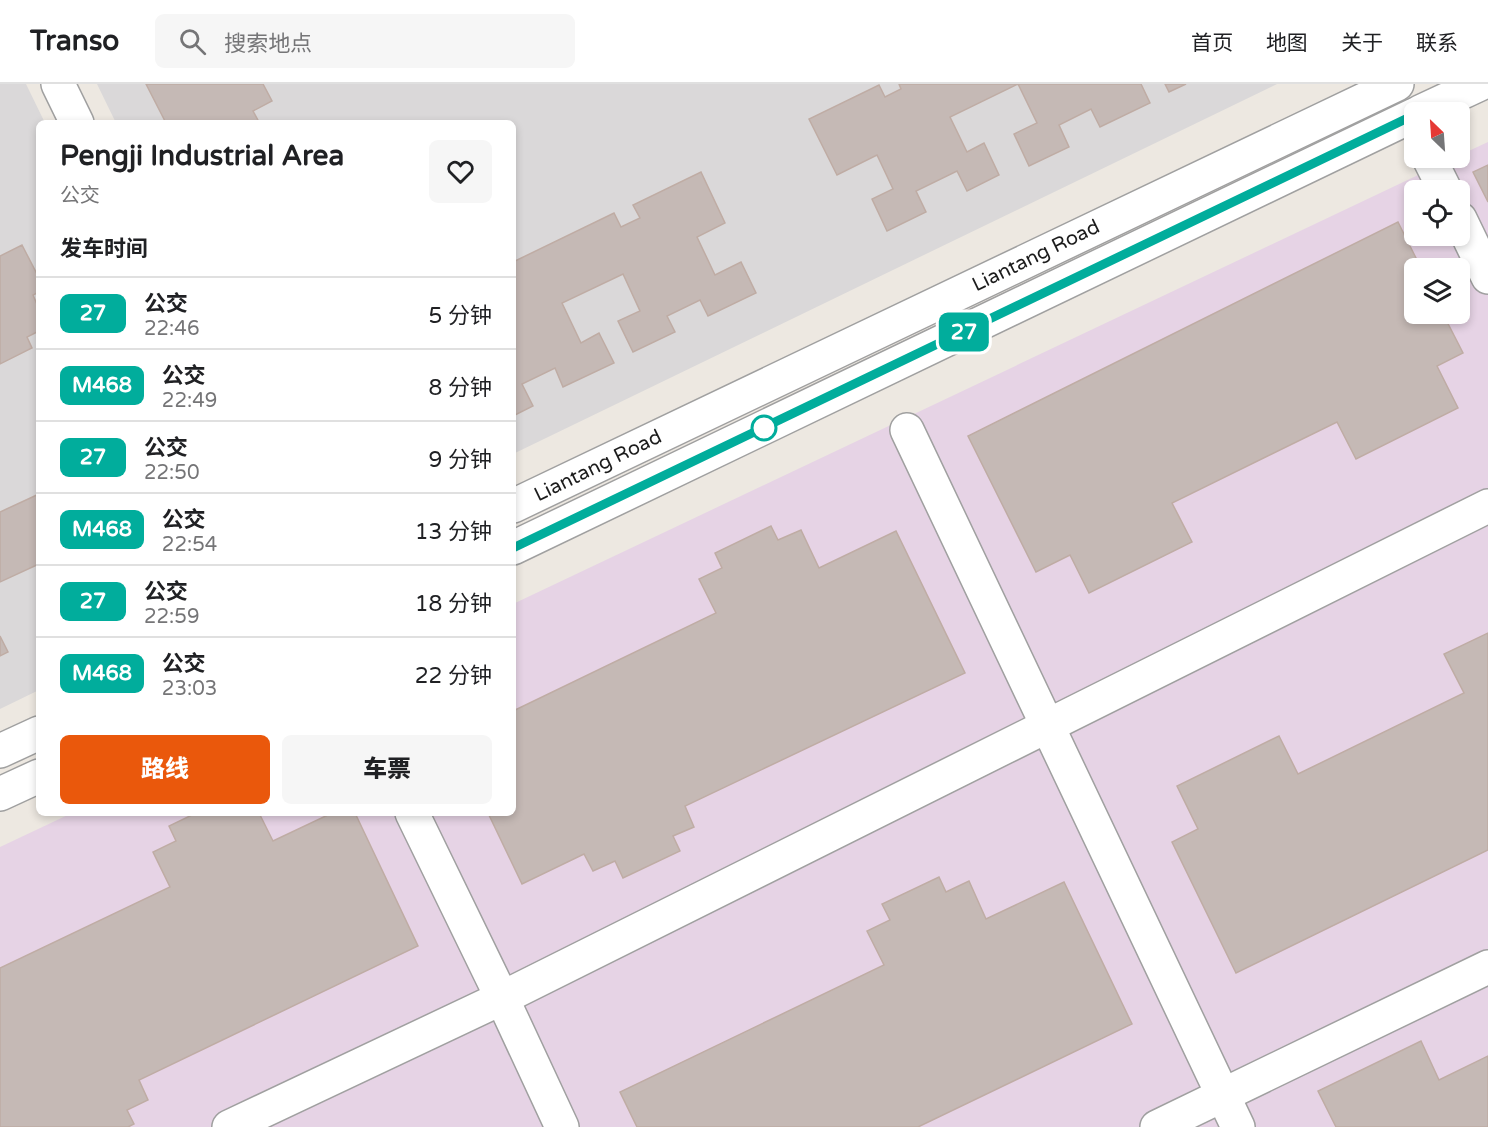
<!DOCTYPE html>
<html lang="zh">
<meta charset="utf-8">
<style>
body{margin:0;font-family:"Varela Round","Noto Sans SC",sans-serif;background:#f6f6f6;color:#202124;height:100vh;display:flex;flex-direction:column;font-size:22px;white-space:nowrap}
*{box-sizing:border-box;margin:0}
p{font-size:20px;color:#757577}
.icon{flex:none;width:33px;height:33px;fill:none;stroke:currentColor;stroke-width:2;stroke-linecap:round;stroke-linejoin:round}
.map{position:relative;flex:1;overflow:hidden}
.drawer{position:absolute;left:36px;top:36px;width:480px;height:696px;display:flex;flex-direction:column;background:#fff;border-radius:9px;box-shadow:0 3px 9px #0003}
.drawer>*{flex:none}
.badge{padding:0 12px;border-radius:9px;font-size:21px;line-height:39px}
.needle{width:39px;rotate:335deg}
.tools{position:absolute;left:1404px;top:18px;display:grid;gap:12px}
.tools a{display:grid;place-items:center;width:66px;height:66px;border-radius:9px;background:#fff;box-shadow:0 3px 9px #0003;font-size:30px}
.map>.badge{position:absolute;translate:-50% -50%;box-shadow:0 0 0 3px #fff}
h2{padding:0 24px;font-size:22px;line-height:54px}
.round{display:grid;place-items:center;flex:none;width:63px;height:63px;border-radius:9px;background:#f6f6f6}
.head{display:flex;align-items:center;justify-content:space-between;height:102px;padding:0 24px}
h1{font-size:28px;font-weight:800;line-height:45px}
.action{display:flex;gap:12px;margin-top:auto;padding:12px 24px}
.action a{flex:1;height:69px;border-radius:9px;background:#ea580c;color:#fff;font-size:24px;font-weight:800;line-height:69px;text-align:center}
.action a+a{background:#f6f6f6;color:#202124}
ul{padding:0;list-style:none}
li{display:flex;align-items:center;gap:18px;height:72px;padding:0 24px;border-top:2px solid #e0e0e0}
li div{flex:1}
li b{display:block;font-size:22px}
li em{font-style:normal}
li .badge{min-width:66px;font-weight:700;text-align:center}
header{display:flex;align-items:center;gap:36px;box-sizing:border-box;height:84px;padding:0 30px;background:#fff;border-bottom:2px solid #e0e0e0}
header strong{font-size:28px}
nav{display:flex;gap:33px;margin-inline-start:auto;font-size:21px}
.search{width:420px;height:54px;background:#f6f6f6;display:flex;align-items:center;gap:15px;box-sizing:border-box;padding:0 21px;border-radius:9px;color:#757577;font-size:22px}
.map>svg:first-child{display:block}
</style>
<header>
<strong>Transo</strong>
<div class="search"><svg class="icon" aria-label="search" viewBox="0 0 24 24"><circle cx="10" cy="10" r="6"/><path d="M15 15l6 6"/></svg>搜索地点</div>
<nav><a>首页</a><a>地图</a><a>关于</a><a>联系</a></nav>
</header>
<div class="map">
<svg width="1488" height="1043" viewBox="0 0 1488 1043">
<rect width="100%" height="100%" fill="#ede8e1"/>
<!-- residential -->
<g fill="#dad8d9">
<polygon points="0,0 26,0 45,39 39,39 39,606 0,625"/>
<polygon points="97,0 1277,0 513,370 513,39 116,39"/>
</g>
<!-- industrial -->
<path fill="#e6d3e5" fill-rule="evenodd" d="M1488 58V1043H0V763L72 729H513V520L1454 74H1460V71ZM1414 106H1460V152H1414ZM1414 184H1460V230H1414Z"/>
<!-- building -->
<g fill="#c5b9b5" stroke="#bfaca4" stroke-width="1.5">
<polygon points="146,0 263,0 272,17 253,27 259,38 258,39 166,39"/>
<polygon points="899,0 1141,0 1150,19 1100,43 1091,25 1059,41 1069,63 1029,82 1014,50 1037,39 1018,0 950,33 967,68 984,59 999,91 967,107 957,87 916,107 926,128 887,147 872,115 893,105 877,71 837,91 809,35 879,1 885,13 901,5"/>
<polygon points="1165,0 1186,0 1169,8"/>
<polygon points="1488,81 1488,118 1473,88"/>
<polygon points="701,88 725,139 697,153 715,191 741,178 756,209 708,232 700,216 667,232 675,248 633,268 618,237 640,227 623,190 562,219 581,259 599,249 614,279 563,303 555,284 522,300 533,322 513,332 513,178 614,129 621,143 640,134 633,121"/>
<polygon points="1398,138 1421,184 1414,184 1414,230 1443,230 1463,269 1437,282 1458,324 1356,375 1337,338 1172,419 1192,458 1089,509 1070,471 1036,488 968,352"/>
<polygon points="22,161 39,194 39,208 33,211 39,225 39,247 27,253 32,264 0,280 0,172"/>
<polygon points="39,410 39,480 0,498 0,428"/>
<polygon points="771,442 778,456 801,446 819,484 896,447 965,589 685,722 694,743 673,752 680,767 623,794 615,777 593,787 584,770 522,800 488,729 513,729 513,627 716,529 699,495 722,484 715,469"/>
<polygon points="1488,549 1488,766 1236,889 1172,758 1198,745 1177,702 1279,652 1298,690 1464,609 1444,570"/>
<polygon points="0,552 8,568 0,572"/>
<polygon points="196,729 259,729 273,757 332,729 355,729 418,862 139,996 148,1016 127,1026 134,1040 128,1043 0,1043 0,884 170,803 153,768 176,757 169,742"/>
<polygon points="939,793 946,808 969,797 986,835 1064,798 1132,940 918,1043 637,1043 620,1008 884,881 867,847 890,836 882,820"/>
<polygon points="1421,957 1439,996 1488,972 1488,1043 1336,1043 1318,1007"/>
</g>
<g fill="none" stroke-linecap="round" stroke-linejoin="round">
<!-- minor casing -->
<g stroke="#a0a0a0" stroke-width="36">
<g id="minor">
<polyline points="58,0 77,39"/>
<polyline points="1420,28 1480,0"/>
<polyline points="1429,74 1445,106"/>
<polyline points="1460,135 1488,193"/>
<polyline points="907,346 1238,1043"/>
<polyline points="513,422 1397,0"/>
<polyline points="513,464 1414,31"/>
<polyline points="0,667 39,649"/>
<polyline points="0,710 39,692"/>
<polyline points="412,729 502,914 562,1043"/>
<polyline points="229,1043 502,914 1488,422"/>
<polyline points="1157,1043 1488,883"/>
</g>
</g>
<!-- minor -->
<use href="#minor" stroke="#fff" stroke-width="33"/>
</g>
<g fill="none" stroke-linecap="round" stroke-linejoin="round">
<!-- line casing -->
<g stroke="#fff" stroke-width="14">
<polyline id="line" points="513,464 1414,31"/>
</g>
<!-- line -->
<use href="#line" stroke="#01ad9c" stroke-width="9"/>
</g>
<!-- markers -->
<circle fill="#fff" stroke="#01ad9c" stroke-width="3" cx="764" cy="344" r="12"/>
<g text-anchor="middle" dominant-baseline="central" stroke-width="4.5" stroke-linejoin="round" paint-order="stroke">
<!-- street labels -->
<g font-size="20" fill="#1c1c1c" stroke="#fff">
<text transform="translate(1036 172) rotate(-26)">Liantang Road</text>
<text transform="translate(598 382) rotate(-26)">Liantang Road</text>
</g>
</g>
</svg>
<div class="tools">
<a><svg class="needle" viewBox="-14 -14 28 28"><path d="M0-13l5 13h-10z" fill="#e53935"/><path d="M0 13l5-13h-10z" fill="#757577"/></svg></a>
<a><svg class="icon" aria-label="locate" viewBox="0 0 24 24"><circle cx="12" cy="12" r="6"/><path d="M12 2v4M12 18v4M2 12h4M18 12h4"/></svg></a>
<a><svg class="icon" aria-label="layers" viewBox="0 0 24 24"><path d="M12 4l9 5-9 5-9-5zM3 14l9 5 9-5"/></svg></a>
</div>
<b class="badge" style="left:964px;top:248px;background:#01ad9c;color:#fff">27</b>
<section class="drawer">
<div class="head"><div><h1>Pengji Industrial Area</h1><p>公交</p></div><a class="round"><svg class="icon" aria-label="heart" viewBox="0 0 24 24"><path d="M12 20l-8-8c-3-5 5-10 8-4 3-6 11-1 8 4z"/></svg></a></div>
<h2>发车时间</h2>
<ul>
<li><span class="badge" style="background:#01ad9c;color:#fff">27</span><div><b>公交</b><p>22:46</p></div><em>5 分钟</em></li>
<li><span class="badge" style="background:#01ad9c;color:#fff">M468</span><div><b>公交</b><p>22:49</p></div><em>8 分钟</em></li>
<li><span class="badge" style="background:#01ad9c;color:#fff">27</span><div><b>公交</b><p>22:50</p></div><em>9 分钟</em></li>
<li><span class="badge" style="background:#01ad9c;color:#fff">M468</span><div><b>公交</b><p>22:54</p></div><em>13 分钟</em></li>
<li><span class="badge" style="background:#01ad9c;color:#fff">27</span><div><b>公交</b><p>22:59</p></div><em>18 分钟</em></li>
<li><span class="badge" style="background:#01ad9c;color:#fff">M468</span><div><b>公交</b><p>23:03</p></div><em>22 分钟</em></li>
</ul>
<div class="action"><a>路线</a><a>车票</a></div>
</section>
</div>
